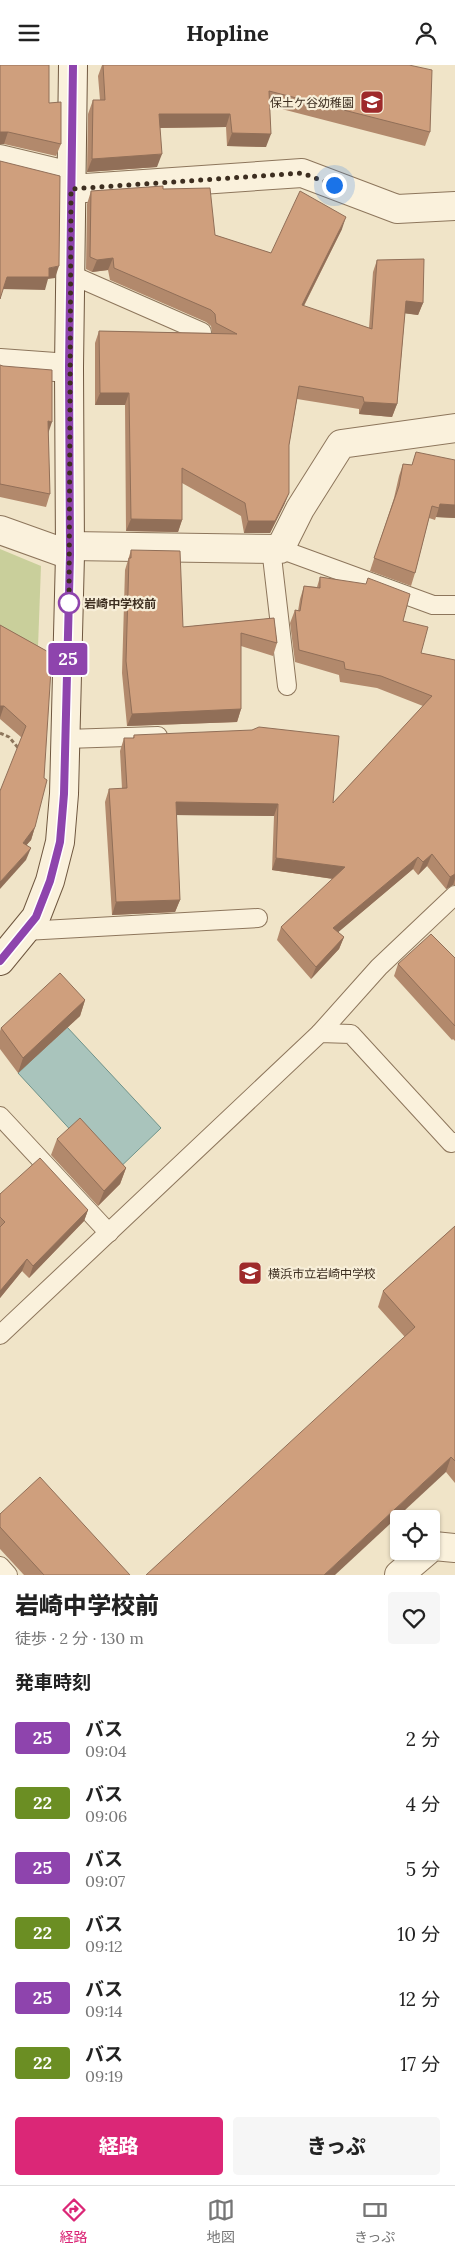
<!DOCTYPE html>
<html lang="ja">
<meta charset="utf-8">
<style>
body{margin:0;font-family:Lora,"Noto Sans JP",serif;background:#f6f6f6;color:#222;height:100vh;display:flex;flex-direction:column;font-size:19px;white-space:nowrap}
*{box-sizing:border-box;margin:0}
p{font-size:16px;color:#767676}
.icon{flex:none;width:28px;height:28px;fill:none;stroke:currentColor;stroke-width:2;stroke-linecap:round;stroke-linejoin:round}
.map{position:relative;height:1510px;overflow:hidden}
.sheet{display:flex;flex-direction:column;background:#fff;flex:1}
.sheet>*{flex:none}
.badge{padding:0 10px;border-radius:4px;font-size:18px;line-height:32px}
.tools{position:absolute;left:390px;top:1445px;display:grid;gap:10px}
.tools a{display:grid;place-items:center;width:50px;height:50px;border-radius:5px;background:#fff;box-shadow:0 1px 4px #0004;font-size:25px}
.you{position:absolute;width:25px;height:25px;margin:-12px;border:4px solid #fff;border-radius:50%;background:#1a73e8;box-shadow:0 0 0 8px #1a73e833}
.map>.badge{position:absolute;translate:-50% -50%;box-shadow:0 0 0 2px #fff}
h2{padding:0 15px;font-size:19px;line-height:45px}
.round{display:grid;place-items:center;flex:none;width:52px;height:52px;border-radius:5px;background:#f6f6f6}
.summary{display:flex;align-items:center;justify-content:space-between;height:85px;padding:0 15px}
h1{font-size:24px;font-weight:800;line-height:38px}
.cta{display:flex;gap:10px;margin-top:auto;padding:10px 15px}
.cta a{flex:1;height:58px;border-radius:5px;background:#db2777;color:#fff;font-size:20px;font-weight:800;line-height:58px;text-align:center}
.cta a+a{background:#f6f6f6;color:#222}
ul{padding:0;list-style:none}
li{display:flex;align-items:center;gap:15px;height:65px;padding:0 15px}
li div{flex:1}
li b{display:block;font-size:19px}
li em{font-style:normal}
li .badge{min-width:55px;font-weight:700;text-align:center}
header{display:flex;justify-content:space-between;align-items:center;height:65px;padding:0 15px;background:#fff;font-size:22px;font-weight:800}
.tabs{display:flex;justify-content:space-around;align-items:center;height:70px;border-top:1px solid #e0e0e0;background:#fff;font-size:14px;color:#767676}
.tabs a{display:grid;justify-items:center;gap:2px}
.tabs .selected{color:#db2777}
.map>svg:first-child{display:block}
</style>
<header><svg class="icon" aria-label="menu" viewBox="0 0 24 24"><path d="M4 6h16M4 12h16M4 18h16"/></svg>Hopline<svg class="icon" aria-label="person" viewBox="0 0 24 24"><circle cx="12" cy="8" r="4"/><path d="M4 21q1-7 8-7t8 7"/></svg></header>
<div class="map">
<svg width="455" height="1510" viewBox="0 0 455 1510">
<rect width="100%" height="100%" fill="#f0e4c8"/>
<!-- green -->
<polygon fill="#c9cf9b" points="0,484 41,501 38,582 0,561"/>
<!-- water -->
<polygon fill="#a9c4bc" stroke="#6f938a" points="67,962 161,1063 112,1110 18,1008"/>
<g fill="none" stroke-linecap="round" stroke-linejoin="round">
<!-- lane casing -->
<g stroke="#8d765c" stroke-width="20">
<g id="lane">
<polyline points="72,210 202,267"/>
<polyline points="271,483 287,621"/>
<polyline points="280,484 433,540 455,540"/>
<polyline points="66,674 158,671"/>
<polyline points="25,866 258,853"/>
<polyline points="320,968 379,902 455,830"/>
<polyline points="0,1051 109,1168"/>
<polyline points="0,1270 320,968 351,969 451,1078 455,1077"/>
<polyline points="0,1501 8,1510"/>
</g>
</g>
<!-- street casing -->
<g stroke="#8d765c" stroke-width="30">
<g id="street">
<polyline points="0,94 71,111"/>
<polyline points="71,124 302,108 397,144 455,141"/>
<polyline points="0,298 69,303"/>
<polyline points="0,465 70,490"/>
<polyline points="70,481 280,484 300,444 341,379 455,363"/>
<polyline points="431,1483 434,1481 455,1483"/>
<polyline points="399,1510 427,1486"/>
</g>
</g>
<!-- secondary casing -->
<g stroke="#6f573f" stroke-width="30">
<polyline id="secondary" points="0,896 36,852 50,816 60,777 64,729 70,490 69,303 73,0"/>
</g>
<!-- path -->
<polyline stroke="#8d765c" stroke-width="3" stroke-dasharray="4 2.5" stroke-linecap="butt" points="0,668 9,672 20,685"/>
<!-- lane -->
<use href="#lane" stroke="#faf1dc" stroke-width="18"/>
<!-- street -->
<use href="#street" stroke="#faf1dc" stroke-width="28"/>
<!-- secondary -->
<use href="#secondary" stroke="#faf1dc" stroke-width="28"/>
</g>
<!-- wall -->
<g fill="#b2896c">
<polygon points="0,0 49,38 61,79 56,91 4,79 0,79"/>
<polygon points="102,0 221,0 430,67 425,81 270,41 266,82 227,81 226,62 160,63 157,102 87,107 88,49 93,35 100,35 98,11"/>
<polygon points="163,124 215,170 271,188 342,164 304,241 369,263 373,207 377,195 423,238 418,250 405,248 397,339 392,352 359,349 359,344 297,334 289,380 289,428 284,440 270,468 244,468 241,451 182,418 182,455 178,467 126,466 125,340 95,340 95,278 99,266 212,268 211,261 206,257 110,215 108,205 92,207 86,204 87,139 91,126"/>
<polygon points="0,300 48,369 50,429 46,442 0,432"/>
<polygon points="416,387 455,453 436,452 435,455 429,453 415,508 411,521 370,506 394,433 399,411 403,399 412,400"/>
<polygon points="131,485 183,562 274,553 277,578 273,591 241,581 241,644 237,657 127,661 122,608 125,505"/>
<polygon points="320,512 403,556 421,588 455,595 455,820 453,820 446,824 427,801 418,810 413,804 338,867 344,872 339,884 311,914 277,875 281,862 333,814 272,805 274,751 176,750 180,835 175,847 112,850 105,737 109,724 122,724 120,686 124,673 133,673 134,670 333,738 423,641 377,623 340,617 339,610 295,597 290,558 295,545 298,546 300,534 304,521 317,522"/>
<polygon points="0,560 52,589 35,762 31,775 26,780 26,795 21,672 0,654"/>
<polygon points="455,893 455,976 453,974 452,975 394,911 398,899"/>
<polygon points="85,935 80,951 18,1008 0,984 0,966 1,963"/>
<polygon points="57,1074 126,1103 120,1119 98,1141 51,1090"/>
<polygon points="0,1129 88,1145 84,1156 29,1213 22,1206 0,1233"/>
<polygon points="455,1161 455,1418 446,1407 404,1271 378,1242 383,1226"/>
<polygon points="0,1449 130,1510 24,1510 0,1484"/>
</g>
<!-- shaded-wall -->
<g fill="#916f58">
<polygon points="159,49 230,49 226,62 154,63"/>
<polygon points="0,67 8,67 4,79 0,79"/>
<polygon points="232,68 271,69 266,82 227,81"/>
<polygon points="162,89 157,102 87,107 92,94"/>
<polygon points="346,152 342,164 298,252 302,240"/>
<polygon points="113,193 108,205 92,207 97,195"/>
<polygon points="59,201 55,213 48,214 45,225 2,224 7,212"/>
<polygon points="406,236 423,238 418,250 402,248"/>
<polygon points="100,328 129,328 125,340 95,340"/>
<polygon points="364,337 397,339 392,352 359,349"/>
<polygon points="48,356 52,357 48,369"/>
<polygon points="289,428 284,440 270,468 244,468 248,456"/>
<polygon points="440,439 455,440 455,453 436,452"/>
<polygon points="131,454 182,455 178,467 126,466"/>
<polygon points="0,641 4,641 0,653"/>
<polygon points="241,644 237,657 127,661 132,649"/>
<polygon points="176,737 278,739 274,751 171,750"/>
<polygon points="35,762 31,775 18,790 23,778"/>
<polygon points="31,783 26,795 0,824 0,817"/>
<polygon points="432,789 427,801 418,810 423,797"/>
<polygon points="418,792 413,804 329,875 333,863"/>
<polygon points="276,793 345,802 341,815 272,805"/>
<polygon points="455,809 455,814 453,820 446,824 450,812"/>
<polygon points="180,835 175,847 112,850 116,837"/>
<polygon points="344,872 339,884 311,914 316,902"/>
<polygon points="85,935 80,951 18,1008 23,993"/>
<polygon points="126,1103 120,1119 98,1141 104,1126"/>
<polygon points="88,1145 84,1156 29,1213 33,1201"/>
<polygon points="27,1194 22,1206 0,1233 0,1226"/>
<polygon points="451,1392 446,1407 335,1510 324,1510"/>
</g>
<!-- building -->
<g fill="#cf9f7d" stroke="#916f58">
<polygon points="0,0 49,0 49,38 61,37 61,79 8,67 0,67"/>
<polygon points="103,0 409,0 432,5 430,67 269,26 271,69 232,68 230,49 159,49 162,89 92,94 93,35 105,35"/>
<polygon points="0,96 60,111 59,201 49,203 49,212 7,212 0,234"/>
<polygon points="163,121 163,124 210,123 215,170 271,188 300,126 346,152 302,240 372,264 377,195 424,194 423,238 406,236 397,339 364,337 363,332 299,321 289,380 289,428 275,456 248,456 245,438 182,403 182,455 131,454 129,328 100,328 99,266 237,269 216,258 215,249 211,245 114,203 113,193 97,195 90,192 91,126"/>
<polygon points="0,300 3,301 52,305 52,357 48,356 50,429 0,419"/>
<polygon points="416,387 455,395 455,440 440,439 439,443 432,441 415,508 374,493 399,421 403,399 412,400"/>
<polygon points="131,485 180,486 183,562 274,553 277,578 241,568 241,644 132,649 126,596 129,493 131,493"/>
<polygon points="320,512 366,519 368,513 410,529 403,556 428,562 421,588 455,595 455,809 450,812 432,789 423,797 418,792 333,863 344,872 316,902 281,862 345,802 276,793 278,739 176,737 180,835 116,837 109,724 127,723 124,673 134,673 134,670 252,665 259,662 339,671 333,738 432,631 381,611 345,604 344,597 299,585 295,545 300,546 304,521 320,523"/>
<polygon points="0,560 52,589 44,713 47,715 35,762 23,778 31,783 0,817 0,726 26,661 4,641 0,641"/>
<polygon points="431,869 455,893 455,961 398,899"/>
<polygon points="60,908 85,935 23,993 1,963"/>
<polygon points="80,1053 126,1103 104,1126 57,1074"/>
<polygon points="40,1093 88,1145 33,1201 27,1194 0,1226 0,1162 5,1157 0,1152 0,1129"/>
<polygon points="455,1161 455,1396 451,1392 324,1510 146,1510 415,1262 383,1226"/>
<polygon points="40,1412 130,1510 44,1510 0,1462 0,1449"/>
</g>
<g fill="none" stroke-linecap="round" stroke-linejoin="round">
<!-- line casing -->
<g stroke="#fff" stroke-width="11">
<polyline id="line" points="0,896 36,852 50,816 60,777 64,729 70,490 69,303 73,0"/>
</g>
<!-- line -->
<use href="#line" stroke="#8e44ad" stroke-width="8"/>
<!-- walk -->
<polyline stroke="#3d2e20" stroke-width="5" stroke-dasharray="0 9" points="69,538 69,545 71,124 302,108 334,120"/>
</g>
<!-- icons -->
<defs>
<g id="school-square" transform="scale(1.25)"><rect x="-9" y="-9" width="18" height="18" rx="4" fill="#9e2a2b" stroke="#f7eed8"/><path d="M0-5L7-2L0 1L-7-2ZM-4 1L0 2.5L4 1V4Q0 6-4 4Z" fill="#fff"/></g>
</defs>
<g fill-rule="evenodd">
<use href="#school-square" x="372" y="37"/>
<use href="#school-square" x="250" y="1208"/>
</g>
<!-- markers -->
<circle fill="#fff" stroke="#8e44ad" stroke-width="2.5" cx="69" cy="538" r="10"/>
<g text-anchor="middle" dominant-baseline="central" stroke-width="4.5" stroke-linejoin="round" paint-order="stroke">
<!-- poi labels -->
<g font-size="12" fill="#3d2e20" stroke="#f7eed8" text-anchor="end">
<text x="354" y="37">保土ケ谷幼稚園</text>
<text x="268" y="1208" text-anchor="start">横浜市立岩崎中学校</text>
</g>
<!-- stop labels -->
<g font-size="12" font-weight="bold" fill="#3d2e20" stroke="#f7eed8" text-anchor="start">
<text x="84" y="538">岩崎中学校前</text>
</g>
</g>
</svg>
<div class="tools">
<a><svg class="icon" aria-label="locate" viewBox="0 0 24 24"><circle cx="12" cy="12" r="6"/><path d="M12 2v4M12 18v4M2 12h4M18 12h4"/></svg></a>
</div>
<div class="you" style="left:334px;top:120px"></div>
<b class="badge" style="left:68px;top:594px;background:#8e44ad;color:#fff">25</b>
</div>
<section class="sheet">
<div class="summary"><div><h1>岩崎中学校前</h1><p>徒歩 · 2 分 · 130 m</p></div><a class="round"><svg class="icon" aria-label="heart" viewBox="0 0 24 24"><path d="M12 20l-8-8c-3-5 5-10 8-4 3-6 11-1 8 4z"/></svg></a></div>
<h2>発車時刻</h2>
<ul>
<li><span class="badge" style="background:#8e44ad;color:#fff">25</span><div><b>バス</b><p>09:04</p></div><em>2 分</em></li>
<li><span class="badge" style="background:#6b8e23;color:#fff">22</span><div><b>バス</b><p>09:06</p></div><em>4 分</em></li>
<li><span class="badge" style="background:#8e44ad;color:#fff">25</span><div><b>バス</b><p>09:07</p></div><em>5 分</em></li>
<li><span class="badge" style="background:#6b8e23;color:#fff">22</span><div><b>バス</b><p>09:12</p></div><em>10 分</em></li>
<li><span class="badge" style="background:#8e44ad;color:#fff">25</span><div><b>バス</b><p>09:14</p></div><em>12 分</em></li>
<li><span class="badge" style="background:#6b8e23;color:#fff">22</span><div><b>バス</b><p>09:19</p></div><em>17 分</em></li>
</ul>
<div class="cta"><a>経路</a><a>きっぷ</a></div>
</section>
<nav class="tabs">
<a class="selected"><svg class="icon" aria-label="directions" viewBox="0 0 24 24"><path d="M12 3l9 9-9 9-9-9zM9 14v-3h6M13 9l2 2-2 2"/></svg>経路</a>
<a><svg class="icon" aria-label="map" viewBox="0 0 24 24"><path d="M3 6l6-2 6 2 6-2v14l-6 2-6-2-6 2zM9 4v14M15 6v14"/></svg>地図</a>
<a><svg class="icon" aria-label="tickets" viewBox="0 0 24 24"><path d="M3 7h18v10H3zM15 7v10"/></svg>きっぷ</a>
</nav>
